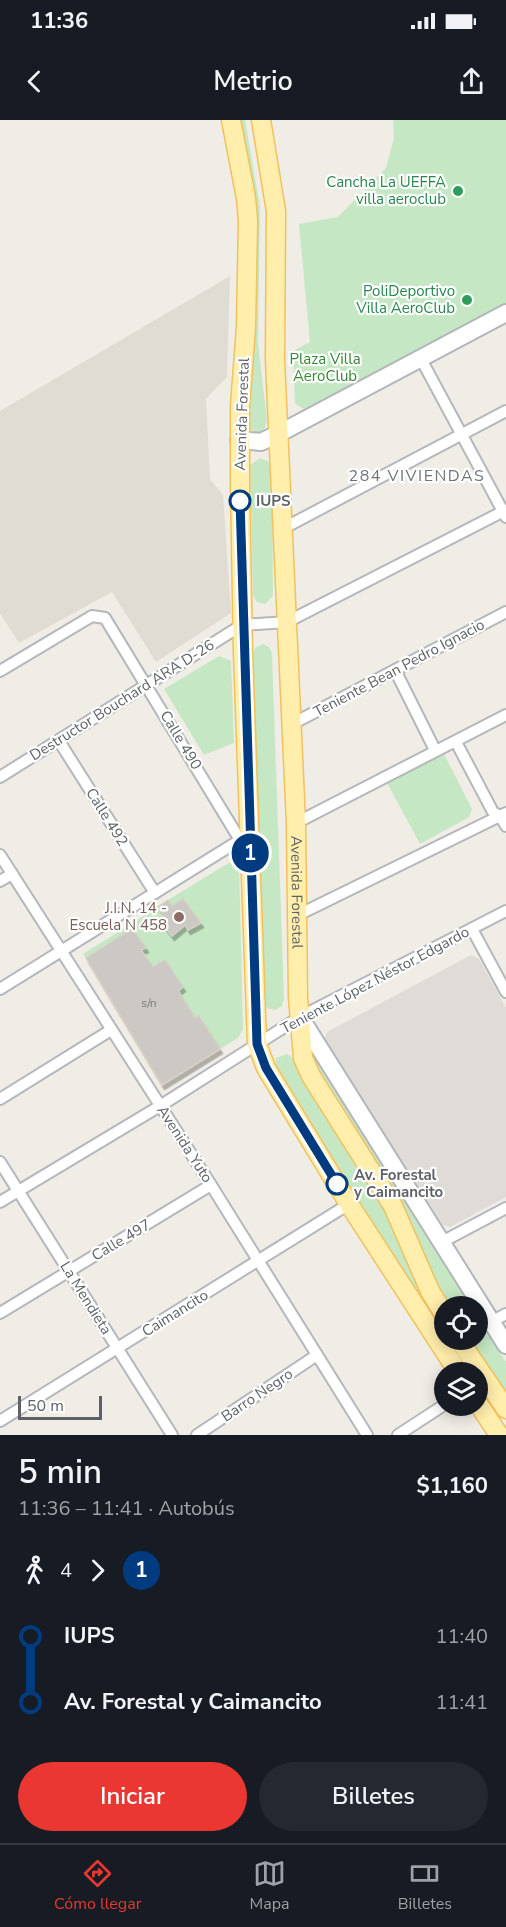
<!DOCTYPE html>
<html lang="es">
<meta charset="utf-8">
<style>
body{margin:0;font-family:"Nunito Sans",sans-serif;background:#242831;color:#f1f3f6;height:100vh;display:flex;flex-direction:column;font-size:22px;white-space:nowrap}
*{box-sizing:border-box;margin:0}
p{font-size:20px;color:#9ea1a6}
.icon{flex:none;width:33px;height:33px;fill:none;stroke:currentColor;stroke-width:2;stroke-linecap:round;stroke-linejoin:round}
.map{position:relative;height:1315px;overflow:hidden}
.side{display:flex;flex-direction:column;background:#171b24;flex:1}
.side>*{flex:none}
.badge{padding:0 12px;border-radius:20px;font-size:21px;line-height:39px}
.buttons{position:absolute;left:434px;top:1176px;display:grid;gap:12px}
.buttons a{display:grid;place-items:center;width:54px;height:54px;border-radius:50%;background:#171b24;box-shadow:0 3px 15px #0003;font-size:30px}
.scale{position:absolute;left:18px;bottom:15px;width:84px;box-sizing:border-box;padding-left:6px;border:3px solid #5e6267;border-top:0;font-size:16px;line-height:21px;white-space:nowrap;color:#5e6267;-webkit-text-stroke:4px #fff;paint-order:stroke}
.map>.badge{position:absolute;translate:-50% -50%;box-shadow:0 0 0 3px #fff}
.legs{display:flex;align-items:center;gap:9px;height:66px;padding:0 18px;font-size:20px}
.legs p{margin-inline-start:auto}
.summary{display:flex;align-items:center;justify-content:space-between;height:102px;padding:0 18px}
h1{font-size:33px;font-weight:600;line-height:45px}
.cta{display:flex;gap:12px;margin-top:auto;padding:12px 18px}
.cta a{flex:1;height:69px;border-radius:36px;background:#ea3732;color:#fff;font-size:24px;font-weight:600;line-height:69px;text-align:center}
.cta a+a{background:#242831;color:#f1f3f6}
ul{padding:0 18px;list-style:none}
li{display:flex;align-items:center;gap:21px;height:66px;font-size:22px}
li i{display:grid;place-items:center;width:9px;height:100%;margin:0 8px;background:currentColor}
li i::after{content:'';width:15px;height:15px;margin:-8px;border:4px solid;border-radius:50%;background:#171b24}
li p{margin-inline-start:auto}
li:first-child i{background:linear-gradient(#0000 50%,currentColor 0)}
li:last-child i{background:linear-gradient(currentColor 50%,#0000 0)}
.status{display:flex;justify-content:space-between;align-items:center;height:42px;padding:0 30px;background:#171b24;direction:ltr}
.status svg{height:16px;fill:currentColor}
header{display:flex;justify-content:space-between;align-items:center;height:78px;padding:0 18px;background:#171b24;font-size:27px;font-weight:600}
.dock{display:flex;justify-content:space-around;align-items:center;height:84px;border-top:2px solid #363941;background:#171b24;font-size:16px;color:#9ea1a6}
.dock a{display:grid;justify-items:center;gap:3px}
.dock .current{color:#ea3732}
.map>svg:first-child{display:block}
</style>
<div class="status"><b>11:36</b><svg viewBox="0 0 49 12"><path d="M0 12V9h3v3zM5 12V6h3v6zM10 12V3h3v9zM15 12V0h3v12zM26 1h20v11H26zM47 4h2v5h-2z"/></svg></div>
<header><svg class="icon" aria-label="back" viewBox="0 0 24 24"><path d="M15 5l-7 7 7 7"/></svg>Metrio<svg class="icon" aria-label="share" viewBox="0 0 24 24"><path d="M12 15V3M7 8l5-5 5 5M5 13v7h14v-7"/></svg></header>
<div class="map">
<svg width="506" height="1315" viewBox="0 0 506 1315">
<defs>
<filter id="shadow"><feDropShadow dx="2.5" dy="4.5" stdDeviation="0" flood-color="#0004"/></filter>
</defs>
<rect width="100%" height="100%" fill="#f0ede6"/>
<!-- industrial -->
<polygon fill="#dfdcd8" points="471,835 479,839 506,888 506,1077 450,1107 443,1105 324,921 327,912"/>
<!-- education -->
<polygon fill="#e0dcd4" points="230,156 227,257 206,279 210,359 223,375 231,493 156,542 112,472 19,523 0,493 0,291"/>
<!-- green -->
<g fill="#c5e7c3">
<polygon points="240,0 245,0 260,87 258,224 267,300 265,308 259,314 246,307"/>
<polygon points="393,0 506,0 506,184 305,290 295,283 293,231 310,222 299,104 338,97 386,48 394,18"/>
<polygon points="260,338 269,342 272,356 273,476 265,484 257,482 253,475 250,345"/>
<polygon points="263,524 269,527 272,533 284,879 282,886 275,890 267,888 264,881 253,535 255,528"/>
<polygon points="219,536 231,541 234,623 204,635 164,569"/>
<polygon points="442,630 472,689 469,697 420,724 386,661"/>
<polygon points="232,741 239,743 243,909 238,918 220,929 200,896 195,898 178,871 183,867 165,841 153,847 141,830 145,828 133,809 86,838 83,834 158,787 164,795 158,800 172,816 185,805 189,810 201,804 183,779 172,786 168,780"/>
<polygon points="310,931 470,1186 447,1186 317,957"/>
<polygon points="287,934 294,939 385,1086 410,1148 444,1209 444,1216 275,952 276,938"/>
<polygon points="477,1198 506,1242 506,1283 465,1220 477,1220"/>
</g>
<!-- building -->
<g fill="#ccc8c3" stroke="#d5cfc4" stroke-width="1.5" filter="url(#shadow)">
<polygon points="183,779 201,803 188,810 185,805 172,816 158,799 164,795 158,787 168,780 172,786"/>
<polygon points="132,809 146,828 141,830 153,847 165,840 183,867 178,871 195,898 199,896 220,929 162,965 86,838"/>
</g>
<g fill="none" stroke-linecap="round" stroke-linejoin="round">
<!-- street casing -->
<g stroke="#b4b7bb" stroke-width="14">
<g id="street">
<polyline points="421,239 506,397"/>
<polyline points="284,408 506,291"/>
<polyline points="395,550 435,630"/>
<polyline points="0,551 92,496 105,498 240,720"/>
<polyline points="292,604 506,492"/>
<polyline points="59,621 155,773"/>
<polyline points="456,622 493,692 500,696 506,706"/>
<polyline points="0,657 242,505 287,502 506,390"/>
<polyline points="296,703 506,595"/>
<polyline points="0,735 211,1065 367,1315"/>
<polyline points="0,761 12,754"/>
<polyline points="296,796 506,693"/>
<polyline points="472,809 506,872"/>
<polyline points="0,869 240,720 245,720"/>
<polyline points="0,979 111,910"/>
<polyline points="0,1042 172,1315"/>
<polyline points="0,1082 160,986 300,897 506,791"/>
<polyline points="440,1123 506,1088"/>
<polyline points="0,1193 211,1065"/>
<polyline points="491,1202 506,1194"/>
<polyline points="0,1301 349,1084"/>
<polyline points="197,1315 317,1235"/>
<polyline points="398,1315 444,1285"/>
</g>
</g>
<!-- secondary casing -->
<g stroke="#b2b6bb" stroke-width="20">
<g id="secondary">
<polyline points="239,320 261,322 280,313 506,193"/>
<polyline points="300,897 506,1225"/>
</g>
</g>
<!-- primary casing -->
<g stroke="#f2c15d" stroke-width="21">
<g id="primary">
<polyline points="231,0 246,78 248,101 246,207 240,286 240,366 243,532 257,924 266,948 349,1084 458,1252"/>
<path id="s1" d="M261 0 276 91 275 240 296 703 298 877 303 938 311 956 393 1086 430 1171 444 1194"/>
<polyline points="459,1220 506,1289"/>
<polyline points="477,1282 499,1315"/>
</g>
</g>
<!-- street -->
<use href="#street" stroke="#fff" stroke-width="10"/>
<!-- secondary -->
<use href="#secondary" stroke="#fff" stroke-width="16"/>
<!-- primary -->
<use href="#primary" stroke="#ffeeac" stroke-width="18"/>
</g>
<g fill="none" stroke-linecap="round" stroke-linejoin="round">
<!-- line-1 casing -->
<g stroke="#fff" stroke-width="14">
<polyline id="line-1" points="240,381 257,924 266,948 337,1064"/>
</g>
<!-- line-1 -->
<use href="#line-1" stroke="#003b80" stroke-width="9"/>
</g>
<!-- markers -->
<g fill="#2e9e5b" stroke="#fff" stroke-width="2">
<circle cx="458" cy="71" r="6"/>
<circle cx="467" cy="180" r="6"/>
</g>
<g fill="#fff" stroke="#003b80" stroke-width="3">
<circle cx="240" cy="381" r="10"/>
<circle cx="337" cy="1064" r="10"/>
</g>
<circle fill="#8d6e63" stroke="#fff" stroke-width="2" cx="179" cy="797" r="6"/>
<g text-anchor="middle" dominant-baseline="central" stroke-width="4.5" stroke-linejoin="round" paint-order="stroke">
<!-- number labels -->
<g font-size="12" fill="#7a7c7e">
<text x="149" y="883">s/n</text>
</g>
<!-- leisure labels -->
<g font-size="15" fill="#27864d" stroke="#fff" text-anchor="end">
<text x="446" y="62">Cancha La UEFFA<tspan x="446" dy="17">villa aeroclub</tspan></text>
<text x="455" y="171">PoliDeportivo<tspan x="455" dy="17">Villa AeroClub</tspan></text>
</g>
<!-- park labels -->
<g font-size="15" fill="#358635" stroke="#fff">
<text x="325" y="239">Plaza Villa<tspan x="325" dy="17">AeroClub</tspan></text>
</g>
<!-- street labels -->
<g font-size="15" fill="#5e6267" stroke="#fff">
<text transform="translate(242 294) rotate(-88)">Avenida Forestal</text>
<text transform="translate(399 548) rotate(-28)">Teniente Bean Pedro Ignacio</text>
<text transform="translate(122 580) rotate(-32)">Destructor Bouchard ARA D-26</text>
<text transform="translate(181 620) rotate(59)">Calle 490</text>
<text transform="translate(107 697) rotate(58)">Calle 492</text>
<text stroke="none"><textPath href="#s1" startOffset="774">Avenida Forestal</textPath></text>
<text transform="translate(375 860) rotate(-28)">Teniente López Néstor Edgardo</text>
<text transform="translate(185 1024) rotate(57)">Avenida Yuto</text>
<text transform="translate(121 1120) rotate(-31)">Calle 497</text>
<text transform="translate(86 1178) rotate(58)">La Mendieta</text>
<text transform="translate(175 1193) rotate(-32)">Caimancito</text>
<text transform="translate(257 1275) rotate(-34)">Barro Negro</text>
</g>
<!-- stop labels -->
<g font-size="15" font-weight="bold" fill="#5e6267" stroke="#fff" text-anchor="start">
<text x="256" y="381">IUPS</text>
<text x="354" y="1055">Av. Forestal<tspan x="354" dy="17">y Caimancito</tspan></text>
</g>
<!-- education labels -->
<g font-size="15" fill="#785e54" stroke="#fff" text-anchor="end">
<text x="167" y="788">J.I.N. 14 -<tspan x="167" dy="17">Escuela N 458</tspan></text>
</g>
<!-- neighbourhood labels -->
<g font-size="16" letter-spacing="1.5" fill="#6f7479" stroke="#fff">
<text x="417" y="356">284 VIVIENDAS</text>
</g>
</g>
</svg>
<div class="buttons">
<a><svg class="icon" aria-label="locate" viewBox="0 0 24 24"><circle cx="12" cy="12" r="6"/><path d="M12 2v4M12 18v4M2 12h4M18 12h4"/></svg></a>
<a><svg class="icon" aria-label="layers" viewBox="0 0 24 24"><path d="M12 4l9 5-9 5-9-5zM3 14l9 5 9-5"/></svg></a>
</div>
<div class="scale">50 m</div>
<b class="badge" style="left:250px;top:733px;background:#003b80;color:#fff">1</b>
</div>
<section class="side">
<div class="summary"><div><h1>5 min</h1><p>11:36 – 11:41 · Autobús</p></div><b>$1,160</b></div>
<div class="legs"><svg class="icon" aria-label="walk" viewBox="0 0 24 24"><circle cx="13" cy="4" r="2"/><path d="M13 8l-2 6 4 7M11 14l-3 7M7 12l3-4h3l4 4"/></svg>4<svg class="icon" aria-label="forward" viewBox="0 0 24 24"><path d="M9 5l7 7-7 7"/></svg><b class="badge" style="background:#003b80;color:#fff">1</b></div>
<ul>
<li><i style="color:#003b80"></i><b>IUPS</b><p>11:40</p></li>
<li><i style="color:#003b80"></i><b>Av. Forestal y Caimancito</b><p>11:41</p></li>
</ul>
<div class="cta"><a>Iniciar</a><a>Billetes</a></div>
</section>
<nav class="dock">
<a class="current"><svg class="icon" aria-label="directions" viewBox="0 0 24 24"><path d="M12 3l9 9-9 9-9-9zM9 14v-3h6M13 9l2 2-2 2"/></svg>Cómo llegar</a>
<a><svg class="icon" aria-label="map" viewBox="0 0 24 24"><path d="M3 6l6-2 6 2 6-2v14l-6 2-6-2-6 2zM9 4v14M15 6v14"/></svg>Mapa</a>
<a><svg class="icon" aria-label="tickets" viewBox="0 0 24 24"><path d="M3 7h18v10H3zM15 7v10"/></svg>Billetes</a>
</nav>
